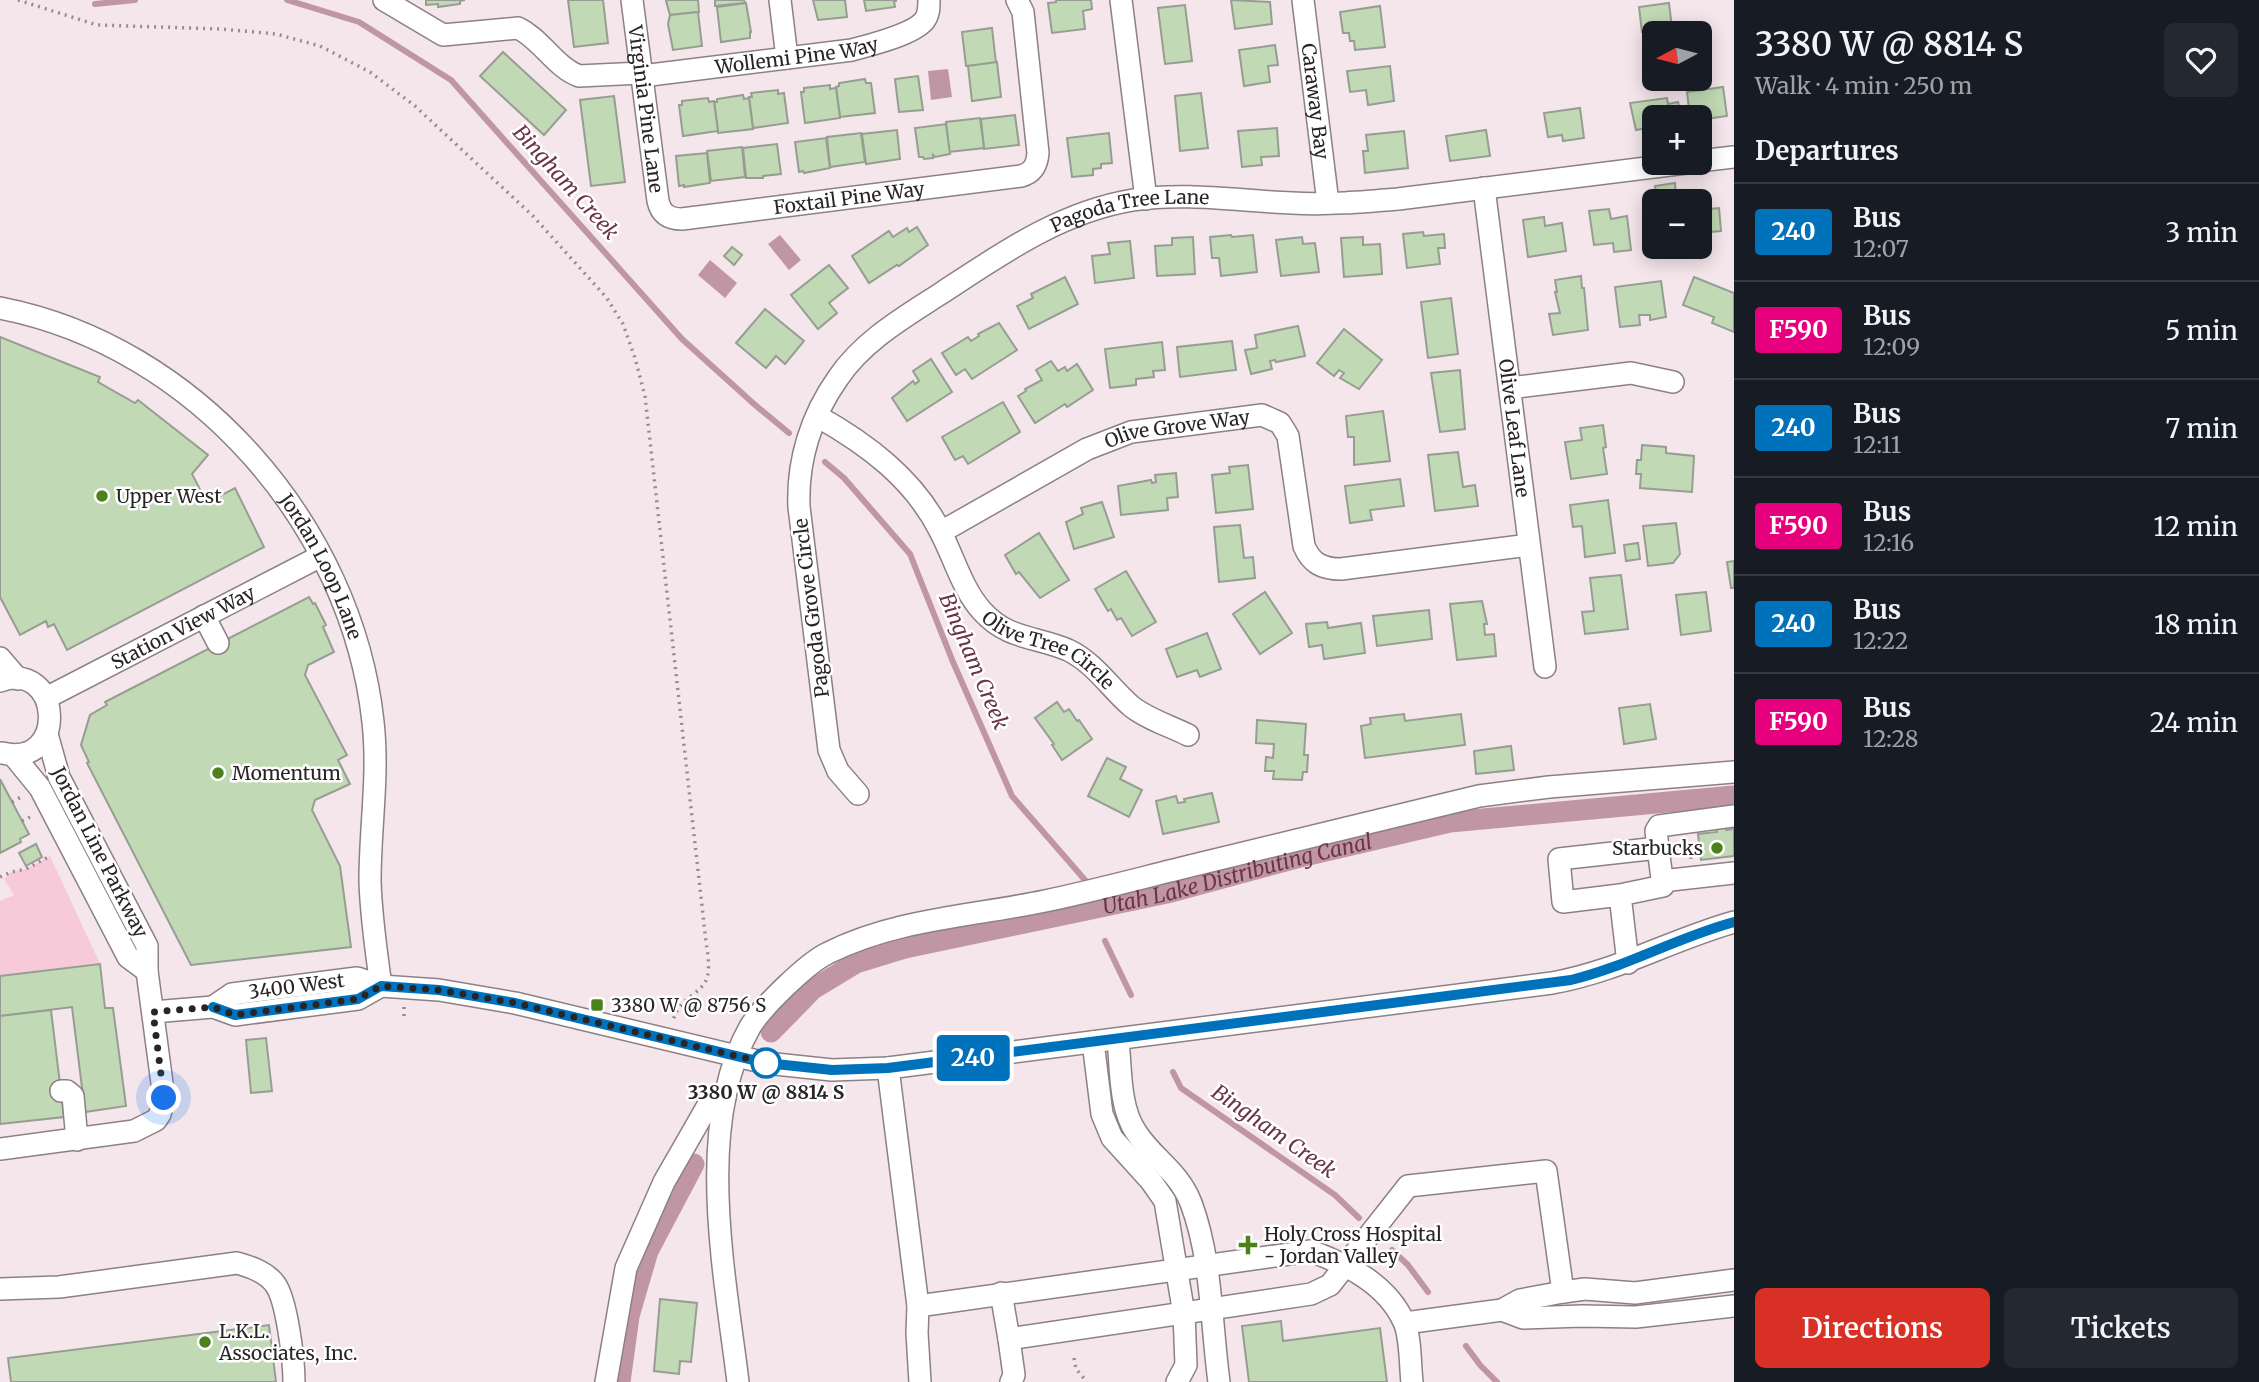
<!DOCTYPE html>
<meta charset="utf-8">
<style>
body{margin:0;font-family:Merriweather,serif;background:#242831;color:#f1f3f6;height:100vh;display:flex;flex-direction:column;font-size:26px;white-space:nowrap}
*{box-sizing:border-box;margin:0}
p{font-size:23px;color:#9ea1a6}
.icon{flex:none;width:38px;height:38px;fill:none;stroke:currentColor;stroke-width:2;stroke-linecap:round;stroke-linejoin:round}
.map{position:relative;flex:1;overflow:hidden}
.sheet{display:flex;flex-direction:column;background:#171b24;width:525px}
.sheet>*{flex:none}
.badge{padding:0 14px;border-radius:5px;font-size:24px;line-height:46px}
.needle{width:46px;rotate:263deg}
.controls{position:absolute;left:1642px;top:21px;display:grid;gap:14px}
.controls a{display:grid;place-items:center;width:70px;height:70px;border-radius:10px;background:#171b24;box-shadow:0 4px 18px #0003;font-size:35px}
.you{position:absolute;width:35px;height:35px;margin:-18px;border:5px solid #fff;border-radius:50%;background:#1a73e8;box-shadow:0 0 0 10px #1a73e833}
.map>.badge{position:absolute;translate:-50% -50%;box-shadow:0 0 0 4px #fff}
h2{padding:0 21px;font-size:26px;line-height:63px}
.round{display:grid;place-items:center;flex:none;width:74px;height:74px;border-radius:10px;background:#242831}
.summary{display:flex;align-items:center;justify-content:space-between;height:119px;padding:0 21px}
h1{font-size:33px;font-weight:600;line-height:52px}
.button{display:flex;gap:14px;margin-top:auto;padding:14px 21px}
.button a{flex:1;height:80px;border-radius:10px;background:#d93025;color:#fff;font-size:28px;font-weight:600;line-height:80px;text-align:center}
.button a+a{background:#242831;color:#f1f3f6}
ul{padding:0;list-style:none}
li{display:flex;align-items:center;gap:21px;height:98px;padding:0 21px;border-top:2px solid #363941}
li div{flex:1}
li b{display:block;font-size:26px}
li em{font-style:normal}
li .badge{min-width:77px;font-weight:700;text-align:center}
main{display:flex;flex:1;min-height:0}
.map>svg:first-child{display:block}
</style>
<main>
<div class="map">
<svg width="1734" height="1382" viewBox="0 0 1734 1382">
<rect width="100%" height="100%" fill="#f4e6eb"/>
<!-- green -->
<polygon fill="#f6cad9" points="50,856 100,964 0,976 0,901 14,895 4,879 11,872 26,869"/>
<!-- water -->
<g fill="#c095a4">
<polygon points="948,69 952,97 931,100 928,71"/>
<polygon points="780,235 801,260 789,270 768,244"/>
<polygon points="710,260 737,283 725,298 698,275"/>
</g>
<g fill="none" stroke-linecap="round" stroke-linejoin="round">
<!-- stream -->
<g stroke="#c095a4" stroke-width="6">
<polyline points="287,0 359,22 451,80 682,339 754,404 789,433"/>
<polyline points="95,4 135,0"/>
<polyline points="825,462 844,478 910,554 953,662 1012,796 1085,880"/>
<polyline points="1105,941 1131,995"/>
<polyline points="1173,1072 1181,1088 1335,1195 1359,1218"/>
<polyline points="1392,1250 1408,1265 1428,1292"/>
<polyline points="1466,1346 1480,1365 1497,1382"/>
</g>
<!-- canal -->
<g stroke="#c095a4" stroke-width="21">
<path id="s1" d="M771 1032 813 989 856 963 905 948 1167 893 1300 857 1450 822 1734 796"/>
<polyline points="620,1382 629,1316 648,1251 694,1164"/>
</g>
</g>
<!-- building -->
<g fill="#c1d9b4" stroke="#979d93" stroke-width="2">
<polygon points="426,0 465,0 460,1 460,4 438,7 438,4 426,5"/>
<polygon points="568,0 603,0 608,43 574,47"/>
<polygon points="668,0 698,0 699,12 670,15 666,1"/>
<polygon points="715,0 744,0 745,3 715,6"/>
<polygon points="813,0 845,0 847,17 818,20"/>
<polygon points="864,0 896,0 896,1 894,1 895,7 866,11"/>
<polygon points="1056,0 1091,0 1092,9 1083,11 1085,29 1052,33 1048,3 1056,2"/>
<polygon points="1231,0 1270,2 1272,24 1235,29"/>
<polygon points="746,3 751,32 750,32 750,38 721,42 717,7"/>
<polygon points="1669,3 1672,28 1642,32 1639,7"/>
<polygon points="1185,5 1192,61 1165,64 1158,8"/>
<polygon points="1380,6 1385,47 1355,50 1354,41 1350,41 1349,33 1343,33 1340,12"/>
<polygon points="698,12 702,46 673,50 668,24 670,15"/>
<polygon points="992,28 996,63 966,66 962,32"/>
<polygon points="1275,45 1278,65 1268,66 1270,82 1244,86 1239,50"/>
<polygon points="503,52 566,110 544,135 480,76"/>
<polygon points="997,62 1001,97 972,101 968,66"/>
<polygon points="1390,66 1394,101 1368,105 1366,90 1350,92 1347,71"/>
<polygon points="918,76 923,110 899,112 895,79"/>
<polygon points="865,79 866,83 871,83 875,113 840,117 836,87 839,86 839,83"/>
<polygon points="830,85 830,89 836,88 840,118 805,123 801,92 804,92 804,88"/>
<polygon points="1723,87 1727,116 1699,120 1699,117 1690,117 1687,92"/>
<polygon points="778,90 778,94 784,93 788,123 753,128 749,97 752,97 751,93"/>
<polygon points="1201,93 1208,148 1180,151 1175,96"/>
<polygon points="743,95 744,99 749,98 753,129 718,133 714,102 717,102 717,99"/>
<polygon points="614,96 625,182 591,186 580,100"/>
<polygon points="708,98 709,102 714,101 718,131 683,136 679,105 682,105 682,101"/>
<polygon points="1667,98 1668,104 1678,102 1681,117 1654,117 1654,127 1636,130 1630,103"/>
<polygon points="1580,108 1584,138 1563,141 1562,135 1548,137 1544,113"/>
<polygon points="1015,115 1019,145 984,149 981,119"/>
<polygon points="980,118 984,148 949,152 946,122"/>
<polygon points="946,124 950,154 935,157 933,155 933,158 924,159 923,157 919,157 915,128"/>
<polygon points="1277,128 1279,156 1261,157 1262,165 1242,167 1238,131"/>
<polygon points="897,130 900,159 866,164 862,134"/>
<polygon points="1486,130 1490,156 1450,161 1446,136"/>
<polygon points="1404,131 1408,168 1365,173 1363,151 1368,151 1366,135"/>
<polygon points="861,133 865,162 830,167 827,137"/>
<polygon points="1109,133 1112,163 1101,164 1101,168 1093,169 1093,175 1072,177 1067,138"/>
<polygon points="826,138 830,168 804,173 803,171 799,172 795,142"/>
<polygon points="777,144 781,174 763,176 763,178 746,178 743,148"/>
<polygon points="742,147 745,177 711,181 707,151"/>
<polygon points="707,153 710,183 684,187 684,185 679,186 676,156"/>
<polygon points="1675,183 1676,199 1657,201 1655,186"/>
<polygon points="1719,208 1721,231 1699,233 1699,210"/>
<polygon points="1609,209 1611,219 1627,216 1631,250 1614,252 1613,243 1594,245 1589,211"/>
<polygon points="1544,217 1545,226 1562,223 1566,251 1528,257 1523,220"/>
<polygon points="917,227 928,245 899,266 897,265 869,283 852,256 889,231 893,237 907,228 909,232"/>
<polygon points="1423,232 1424,236 1444,234 1445,248 1438,248 1440,264 1407,268 1403,234"/>
<polygon points="1231,235 1232,237 1253,235 1257,272 1221,276 1219,258 1212,258 1210,237"/>
<polygon points="1193,237 1195,274 1157,276 1155,246 1172,245 1172,238"/>
<polygon points="1302,237 1303,244 1315,243 1319,272 1281,276 1276,240"/>
<polygon points="1363,237 1363,245 1380,244 1382,274 1344,277 1341,238"/>
<polygon points="1130,241 1134,278 1095,283 1092,256 1110,254 1108,243"/>
<polygon points="732,247 742,255 734,265 724,256"/>
<polygon points="829,265 848,288 829,303 837,313 818,329 791,295"/>
<polygon points="1581,276 1582,288 1584,288 1588,330 1553,335 1549,314 1560,313 1555,292 1557,292 1555,280"/>
<polygon points="1065,277 1078,304 1029,329 1017,306 1033,298 1031,294"/>
<polygon points="1694,277 1734,293 1734,332 1712,323 1714,317 1683,305"/>
<polygon points="1661,281 1666,317 1650,320 1650,315 1639,315 1640,325 1620,327 1615,287"/>
<polygon points="1451,298 1458,354 1428,358 1421,302"/>
<polygon points="765,309 804,341 785,364 776,356 766,368 736,343"/>
<polygon points="999,323 1017,350 972,379 965,369 956,375 942,353 968,337 971,341 979,336 978,334"/>
<polygon points="1298,326 1305,356 1276,362 1275,360 1270,361 1272,369 1251,374 1245,350 1257,348 1255,335"/>
<polygon points="1344,329 1382,360 1359,389 1340,378 1344,373 1339,370 1334,376 1317,363"/>
<polygon points="0,337 100,377 98,382 135,403 138,400 208,455 192,474 207,503 235,488 264,547 67,650 54,624 48,627 46,621 20,635 0,597"/>
<polygon points="1232,341 1236,370 1180,377 1177,347"/>
<polygon points="1162,342 1165,370 1153,371 1154,377 1136,379 1136,385 1110,388 1105,349"/>
<polygon points="931,359 952,392 907,421 892,398 913,381 915,384 919,381 913,371"/>
<polygon points="1051,361 1058,371 1065,367 1067,371 1077,364 1093,390 1067,407 1065,404 1035,423 1018,396 1026,391 1025,389 1042,380 1036,370"/>
<polygon points="1460,370 1465,429 1440,432 1431,373"/>
<polygon points="1003,402 1020,432 968,464 963,456 955,460 942,437"/>
<polygon points="1383,411 1390,461 1354,465 1354,437 1348,437 1346,416"/>
<polygon points="1603,425 1606,447 1603,448 1607,474 1571,479 1565,442 1582,440 1580,428"/>
<polygon points="1642,445 1666,447 1666,453 1694,456 1692,492 1640,488 1641,474 1636,474 1637,460 1641,460"/>
<polygon points="1458,452 1463,487 1475,485 1478,506 1435,511 1428,455"/>
<polygon points="1248,465 1253,509 1216,513 1212,475 1230,473 1229,467"/>
<polygon points="1176,473 1178,497 1167,498 1168,510 1121,515 1118,486 1151,480 1152,483 1156,482 1155,475"/>
<polygon points="1400,479 1404,506 1370,510 1372,520 1350,523 1345,486"/>
<polygon points="1608,500 1615,553 1585,557 1582,526 1573,527 1570,505"/>
<polygon points="1102,502 1114,537 1074,549 1066,522 1083,514 1081,508"/>
<polygon points="1676,523 1680,554 1673,563 1648,566 1643,526"/>
<polygon points="1240,525 1244,558 1253,557 1255,578 1219,582 1214,527"/>
<polygon points="1039,533 1069,580 1040,598 1019,572 1016,574 1005,555"/>
<polygon points="1638,543 1640,559 1626,561 1624,545"/>
<polygon points="1734,561 1734,588 1731,588 1727,562"/>
<polygon points="1126,571 1156,622 1132,636 1121,618 1117,620 1111,609 1108,611 1095,589"/>
<polygon points="1621,575 1628,629 1585,634 1582,612 1594,611 1590,578"/>
<polygon points="1265,592 1292,633 1260,654 1233,614"/>
<polygon points="1706,592 1711,631 1681,635 1676,595"/>
<polygon points="309,597 313,604 315,603 326,625 323,627 334,652 308,665 305,675 347,755 338,760 350,784 315,800 312,810 340,866 351,947 191,965 87,763 89,762 81,745 90,715 107,705 105,702"/>
<polygon points="1482,601 1487,624 1484,624 1485,635 1494,634 1496,656 1457,660 1450,604"/>
<polygon points="1429,610 1432,639 1377,646 1373,616"/>
<polygon points="1327,622 1328,628 1361,623 1365,653 1324,659 1322,645 1309,647 1306,624"/>
<polygon points="1207,633 1221,669 1200,677 1197,670 1177,677 1166,649"/>
<polygon points="1057,702 1064,712 1069,709 1077,721 1079,720 1092,739 1062,760 1052,745 1054,744 1035,718"/>
<polygon points="1650,704 1656,739 1624,744 1619,708"/>
<polygon points="1404,714 1405,721 1461,714 1465,745 1365,758 1361,726 1371,724 1370,718"/>
<polygon points="1257,720 1306,724 1304,755 1308,755 1307,772 1303,772 1302,780 1273,779 1274,771 1265,771 1266,757 1273,758 1274,744 1256,743"/>
<polygon points="1511,746 1514,770 1476,774 1474,751"/>
<polygon points="1107,758 1126,767 1120,779 1142,790 1129,817 1088,796"/>
<polygon points="0,779 29,834 20,839 21,842 0,853"/>
<polygon points="1212,793 1219,822 1163,834 1156,801 1176,796 1178,803 1185,802 1184,799"/>
<polygon points="1725,827 1726,830 1734,829 1734,856 1701,860 1698,834 1717,832 1716,828"/>
<polygon points="36,844 42,857 26,866 19,853"/>
<polygon points="100,964 105,1008 113,1008 126,1106 85,1112 72,1007 0,1016 0,976"/>
<polygon points="51,1010 64,1117 0,1124 0,1016"/>
<polygon points="266,1038 272,1091 251,1093 246,1040"/>
<polygon points="660,1299 697,1303 691,1362 680,1361 679,1374 654,1371"/>
<polygon points="1281,1321 1283,1341 1380,1328 1387,1382 1249,1382 1242,1326"/>
<polygon points="269,1325 276,1382 11,1382 8,1358"/>
</g>
<g fill="none" stroke-linecap="round" stroke-linejoin="round">
<!-- minor casing -->
<g stroke="#8d8084" stroke-width="24">
<g id="minor">
<path d="M384 0 443 35 518 28C541 39 555 67 579 76L641 73"/>
<path id="s2" d="M632 0 658 201C661 214 669 219 682 219L1021 176C1033 173 1037 165 1038 153L1023 12 1017 0"/>
<polyline points="780,0 787,58"/>
<polyline points="1121,0 1146,199"/>
<path id="s3" d="M1303 0 1328 203"/>
<path id="s4" d="M642 76 852 50C870 45 912 35 924 21 929 15 929 8 929 0"/>
<polyline points="1699,161 1734,157"/>
<path id="s5" d="M1484 188 1545 667"/>
<path id="s6" d="M0 308C196 346 352 526 373 722 379 775 370 827 370 881 371 916 376 951 381 986"/>
<polyline points="1510,388 1631,373 1673,382"/>
<path id="s7" d="M817 416C867 444 914 479 940 531 954 557 962 589 982 611 1008 640 1036 636 1068 650 1095 663 1109 687 1131 706 1147 719 1170 726 1188 735"/>
<path id="s8" d="M941 532 1087 449 1131 432 1262 415 1280 423 1288 436 1304 546C1311 563 1322 569 1341 569L1529 545"/>
<polyline points="204,616 218,643"/>
<polyline points="0,658 18,679"/>
<path d="M0 681C62 659 69 769 2 753"/>
<path id="s9" d="M46 698 321 556"/>
<polyline points="13,755 40,788 128,957 147,971"/>
<path id="s10" d="M858 794 838 771 829 750 799 507C797 461 811 416 838 378 863 341 903 318 940 294 1001 254 1060 212 1133 200 1186 192 1239 201 1292 203 1327 205 1363 202 1398 199L1686 163"/>
<polyline points="1658,848 1656,831 1659,826 1734,816"/>
<polyline points="1662,881 1734,873"/>
<polyline points="1620,895 1663,886 1658,848 1559,859 1563,902 1620,895 1628,963"/>
<path id="s11" d="M213 1007 232 994 357 978 381 986 439 990 515 1003 766 1063 832 1070 888 1068 1552 983C1619 971 1670 940 1734 922"/>
<polyline points="153,1012 213,1007 235,1015 358,999 381,986"/>
<path d="M1118 1039C1121 1068 1119 1107 1136 1132 1153 1159 1178 1170 1191 1203 1212 1259 1211 1323 1219 1382"/>
<polyline points="1093,1042 1102,1114 1112,1138 1151,1181 1165,1201 1184,1314 1186,1365 1177,1382"/>
<path d="M888 1068 918 1306 1311 1251C1348 1265 1387 1284 1404 1322 1411 1337 1410 1366 1412 1382"/>
<polyline points="61,1091 67,1091 73,1096 77,1140"/>
<polyline points="0,1149 134,1131 156,1120 160,1114 164,1098 147,971 147,946 59,777 47,734"/>
<path d="M0 1289 59 1287 237 1263C251 1267 266 1272 275 1284 287 1300 294 1361 294 1382"/>
<polyline points="1001,1293 1009,1339 1311,1294 1330,1285 1408,1186 1546,1171 1563,1292"/>
<polyline points="918,1306 917,1333 920,1382"/>
<polyline points="1502,1310 1523,1318 1582,1316 1636,1317 1734,1306"/>
<polyline points="1405,1323 1502,1310 1520,1300 1563,1292 1585,1289 1635,1293 1734,1280"/>
<polyline points="1009,1339 1014,1375 1011,1382"/>
<polyline points="606,1382 626,1268 664,1182 707,1107 725,1097"/>
<path d="M738 1382C725 1275 694 1125 750 1027 762 1007 807 963 828 953 895 919 973 916 1045 901 1093 891 1141 878 1190 866 1286 843 1383 819 1479 796L1549 787 1734 772"/>
</g>
</g>
<!-- path -->
<g stroke="#958c8f" stroke-width="3.5" stroke-dasharray="2 5" stroke-linecap="butt">
<path d="M18 0 97 25 221 29 276 34 320 46 370 72 415 106 533 216 606 297 623 324 635 358 645 396 705 933C706 946 711 965 707 978 701 995 679 997 673 1021"/>
<polyline points="12,802 21,797"/>
<polyline points="22,821 30,817"/>
<polyline points="1689,843 1691,859"/>
<polyline points="0,877 11,872 26,869 50,856"/>
<polyline points="404,1016 404,1006"/>
<polyline points="1074,1358 1076,1369 1087,1382"/>
</g>
<!-- minor -->
<use href="#minor" stroke="#fff" stroke-width="21"/>
</g>
<g fill="none" stroke-linecap="round" stroke-linejoin="round">
<!-- line casing -->
<g stroke="#fff" stroke-width="16">
<path id="line" d="M213 1007 235 1015 358 999 381 986 439 990 515 1003 766 1063 832 1070 888 1068 1571 980C1628 966 1678 937 1734 922"/>
</g>
<!-- line -->
<use href="#line" stroke="#0072bc" stroke-width="10"/>
<!-- walk -->
<polyline stroke="#292426" stroke-width="7" stroke-dasharray="0 12.6" points="164,1098 153,1012 213,1007 235,1015 358,999 381,986 439,990 515,1003 766,1063"/>
</g>
<!-- markers -->
<g fill="#4b821b" stroke="#fff" stroke-width="2.5">
<circle cx="102" cy="496" r="7"/>
<circle cx="218" cy="773" r="7"/>
<circle cx="1717" cy="848" r="7"/>
<rect x="590" y="998" width="14" height="14" rx="3.5"/>
<path d="M1244.5 1234.5h7v7h7v7h-7v7h-7v-7h-7v-7h7z"/>
<circle cx="205" cy="1342" r="7"/>
</g>
<circle fill="#fff" stroke="#0072bc" stroke-width="3.5" cx="766" cy="1063" r="14"/>
<g text-anchor="middle" dominant-baseline="central" stroke-width="5" stroke-linejoin="round" paint-order="stroke">
<!-- street labels -->
<g font-size="19" fill="#292426" stroke="#fff">
<text stroke="none"><textPath href="#s4" startOffset="156">Wollemi Pine Way</textPath></text>
<text stroke="none"><textPath href="#s3" startOffset="102">Caraway Bay</textPath></text>
<text stroke="none"><textPath href="#s2" startOffset="110">Virginia Pine Lane</textPath></text>
<text stroke="none"><textPath href="#s2" startOffset="404">Foxtail Pine Way</textPath></text>
<text stroke="none"><textPath href="#s10" startOffset="780">Pagoda Tree Lane</textPath></text>
<text stroke="none"><textPath href="#s5" startOffset="242">Olive Leaf Lane</textPath></text>
<text stroke="none"><textPath href="#s8" startOffset="261">Olive Grove Way</textPath></text>
<text stroke="none"><textPath href="#s6" startOffset="429">Jordan Loop Lane</textPath></text>
<text transform="translate(811 608) rotate(-97)">Pagoda Grove Circle</text>
<text stroke="none"><textPath href="#s9" startOffset="154">Station View Way</textPath></text>
<text stroke="none"><textPath href="#s7" startOffset="340">Olive Tree Circle</textPath></text>
<text transform="translate(100 852) rotate(63)">Jordan Line Parkway</text>
<text stroke="none"><textPath href="#s11" startOffset="88">3400 West</textPath></text>
</g>
<!-- poi labels -->
<g font-size="19" fill="#292426" stroke="#fff" text-anchor="start">
<text x="116" y="496">Upper West</text>
<text x="232" y="773">Momentum</text>
<text x="1703" y="848" text-anchor="end">Starbucks</text>
<text x="611" y="1005">3380 W @ 8756 S</text>
<text x="1264" y="1234">Holy Cross Hospital<tspan x="1264" dy="22">- Jordan Valley</tspan></text>
<text x="219" y="1331">L.K.L.<tspan x="219" dy="22">Associates, Inc.</tspan></text>
</g>
<!-- stop labels -->
<g font-size="19" font-weight="bold" fill="#292426" stroke="#fff">
<text x="766" y="1092">3380 W @ 8814 S</text>
</g>
<!-- water labels -->
<g font-size="21" font-style="italic" fill="#6c344b" stroke="#fff">
<text transform="translate(566 182) rotate(48)">Bingham Creek</text>
<text transform="translate(974 661) rotate(67)">Bingham Creek</text>
<text stroke="none"><textPath href="#s1" startOffset="502">Utah Lake Distributing Canal</textPath></text>
<text transform="translate(1274 1131) rotate(35)">Bingham Creek</text>
</g>
</g>
</svg>
<div class="controls">
<a><svg class="needle" viewBox="-14 -14 28 28"><path d="M0-13l5 13h-10z" fill="#e53935"/><path d="M0 13l5-13h-10z" fill="#9ea1a6"/></svg></a>
<a>+</a>
<a>−</a>
</div>
<div class="you" style="left:164px;top:1098px"></div>
<b class="badge" style="left:973px;top:1058px;background:#0072bc;color:#fff">240</b>
</div>
<section class="sheet">
<div class="summary"><div><h1>3380 W @ 8814 S</h1><p>Walk · 4 min · 250 m</p></div><a class="round"><svg class="icon" aria-label="heart" viewBox="0 0 24 24"><path d="M12 20l-8-8c-3-5 5-10 8-4 3-6 11-1 8 4z"/></svg></a></div>
<h2>Departures</h2>
<ul>
<li><span class="badge" style="background:#0072bc;color:#fff">240</span><div><b>Bus</b><p>12:07</p></div><em>3 min</em></li>
<li><span class="badge" style="background:#e6007e;color:#fff">F590</span><div><b>Bus</b><p>12:09</p></div><em>5 min</em></li>
<li><span class="badge" style="background:#0072bc;color:#fff">240</span><div><b>Bus</b><p>12:11</p></div><em>7 min</em></li>
<li><span class="badge" style="background:#e6007e;color:#fff">F590</span><div><b>Bus</b><p>12:16</p></div><em>12 min</em></li>
<li><span class="badge" style="background:#0072bc;color:#fff">240</span><div><b>Bus</b><p>12:22</p></div><em>18 min</em></li>
<li><span class="badge" style="background:#e6007e;color:#fff">F590</span><div><b>Bus</b><p>12:28</p></div><em>24 min</em></li>
</ul>
<div class="button"><a>Directions</a><a>Tickets</a></div>
</section>
</main>
